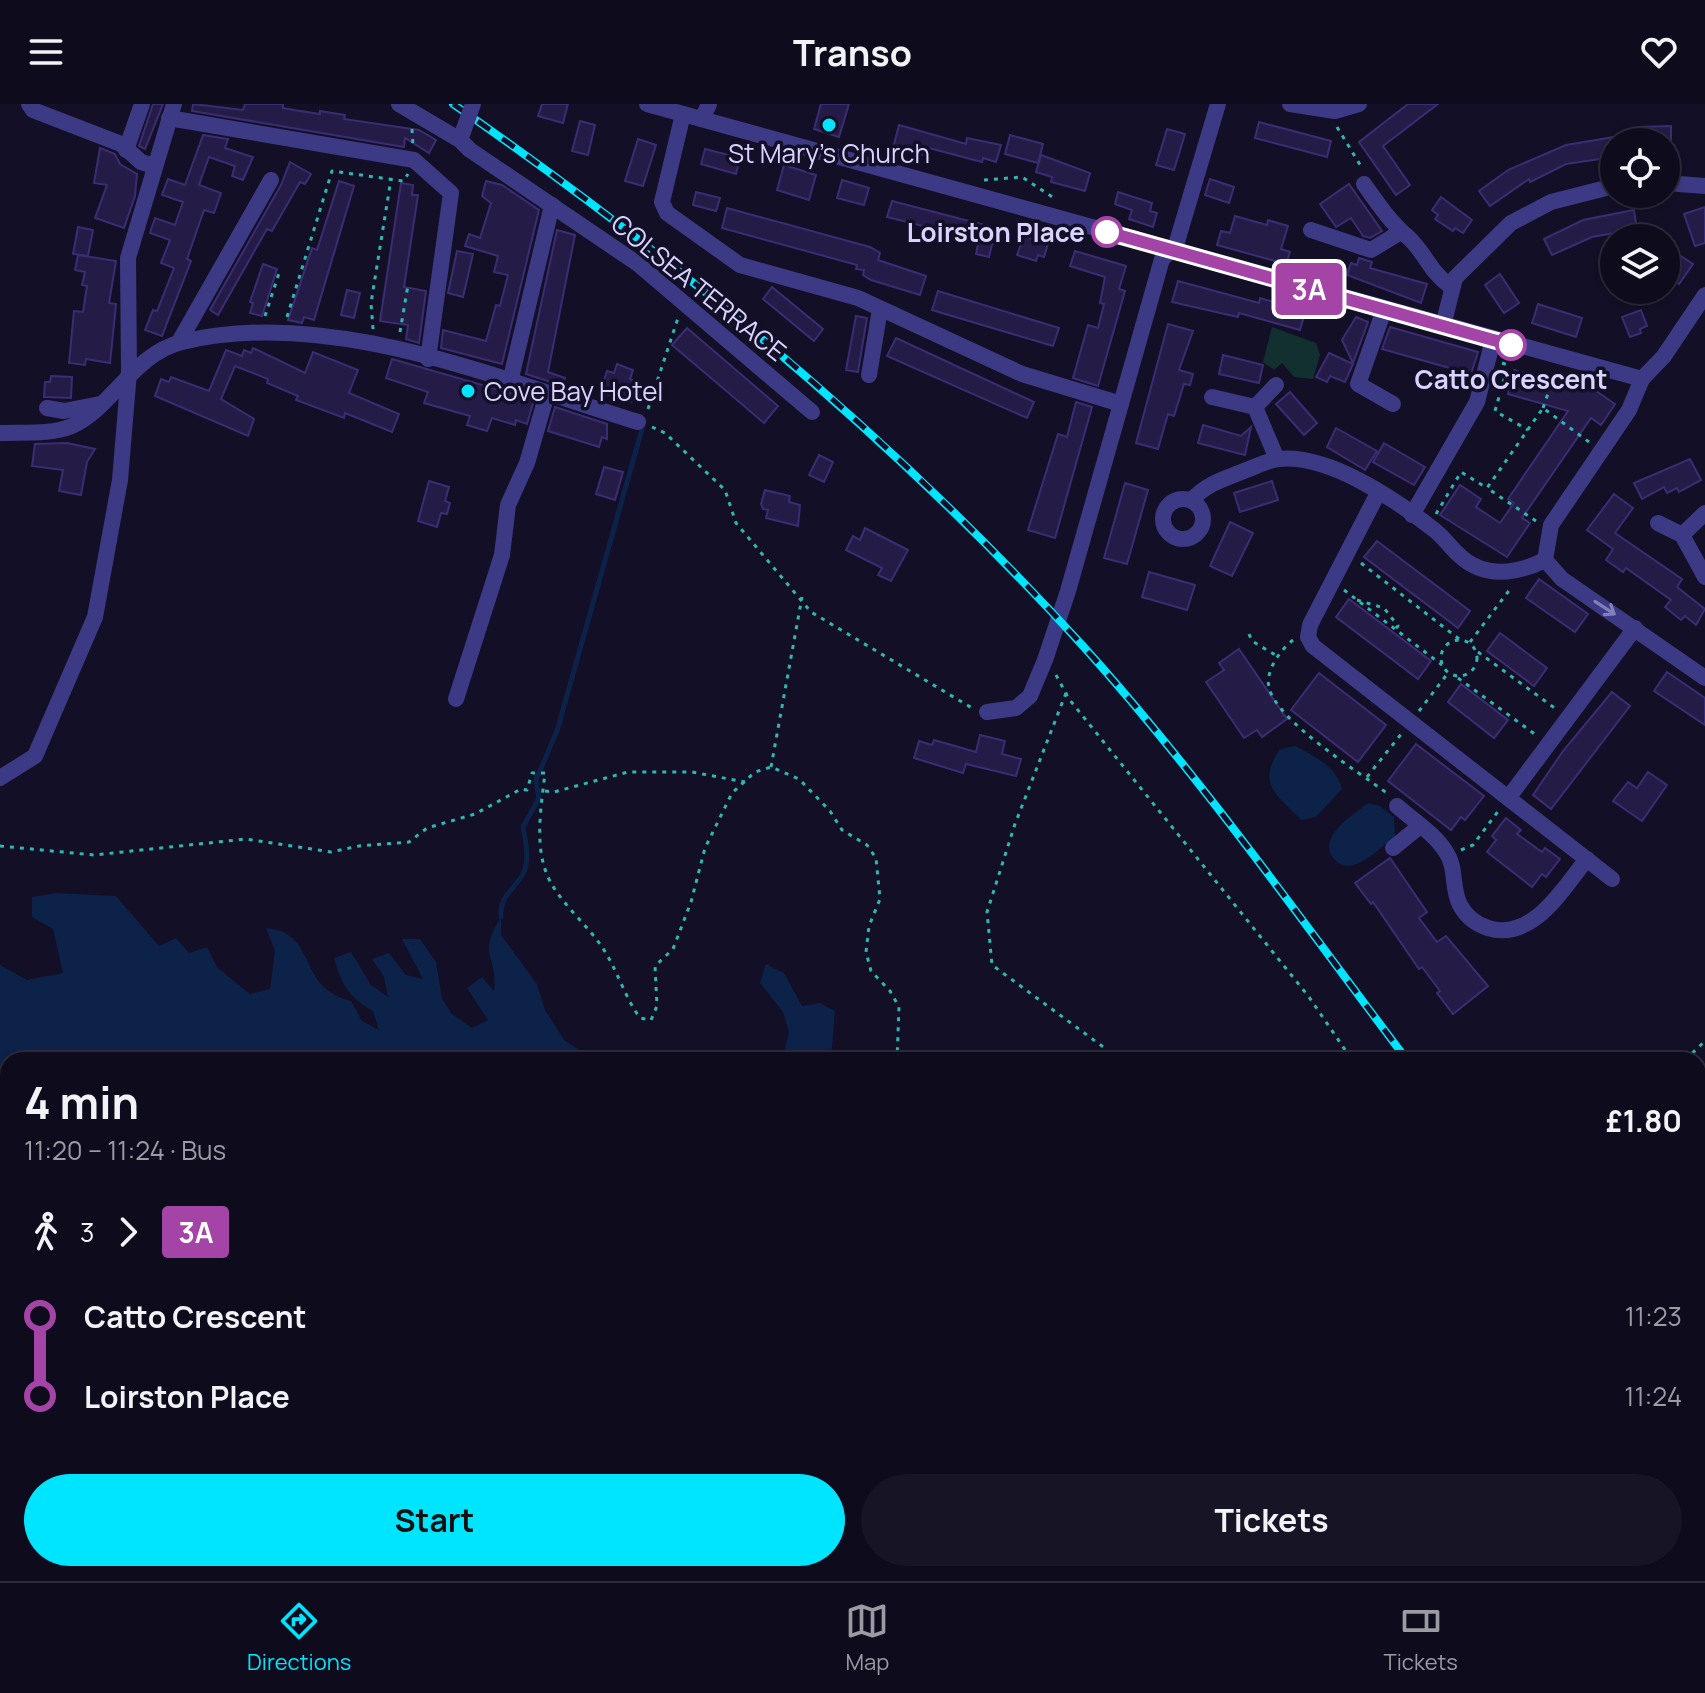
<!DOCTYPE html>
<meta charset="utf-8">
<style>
body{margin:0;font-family:Manrope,sans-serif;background:#171425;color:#f1f3f6;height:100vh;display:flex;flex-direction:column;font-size:30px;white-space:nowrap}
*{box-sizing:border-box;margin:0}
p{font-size:26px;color:#9b9ba3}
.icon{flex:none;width:44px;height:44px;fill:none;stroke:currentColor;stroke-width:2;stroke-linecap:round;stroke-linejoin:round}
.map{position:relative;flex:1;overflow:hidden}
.sheet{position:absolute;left:0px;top:948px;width:1706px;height:530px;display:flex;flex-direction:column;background:#0e0b1c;border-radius:24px 24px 0 0;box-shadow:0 2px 6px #0004,0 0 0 2px #2e2b3b}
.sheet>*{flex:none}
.badge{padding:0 16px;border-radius:6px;font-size:28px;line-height:52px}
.tools{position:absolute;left:1600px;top:24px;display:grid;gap:16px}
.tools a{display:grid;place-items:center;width:80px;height:80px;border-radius:50%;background:#0e0b1c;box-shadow:0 2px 6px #0004,0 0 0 2px #2e2b3b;font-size:40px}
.map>.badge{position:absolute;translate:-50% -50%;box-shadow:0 0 0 4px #fff}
.legs{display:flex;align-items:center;gap:12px;height:88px;padding:0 24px;font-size:26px}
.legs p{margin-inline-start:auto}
.headline{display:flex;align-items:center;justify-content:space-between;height:136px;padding:0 24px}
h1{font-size:44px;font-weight:700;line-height:60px}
.button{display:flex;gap:16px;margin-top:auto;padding:16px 24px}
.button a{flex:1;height:92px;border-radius:48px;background:#00e5ff;color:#111;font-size:32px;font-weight:700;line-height:92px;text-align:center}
.button a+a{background:#171425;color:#f1f3f6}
ul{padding:0 24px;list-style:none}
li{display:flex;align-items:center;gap:28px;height:80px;font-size:30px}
li i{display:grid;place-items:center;width:12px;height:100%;margin:0 10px;background:currentColor}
li i::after{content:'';width:20px;height:20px;margin:-10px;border:6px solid;border-radius:50%;background:#0e0b1c}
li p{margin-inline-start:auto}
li:first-child i{background:linear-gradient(#0000 50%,currentColor 0)}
li:last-child i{background:linear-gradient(currentColor 50%,#0000 0)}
header{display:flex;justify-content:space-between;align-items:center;height:104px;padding:0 24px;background:#0e0b1c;font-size:36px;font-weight:700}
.menu{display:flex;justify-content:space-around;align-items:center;height:112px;border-top:2px solid #2e2b3b;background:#0e0b1c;font-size:22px;color:#9b9ba3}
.menu a{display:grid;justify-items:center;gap:4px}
.menu .current{color:#00e5ff}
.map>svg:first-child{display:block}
</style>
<header><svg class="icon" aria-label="menu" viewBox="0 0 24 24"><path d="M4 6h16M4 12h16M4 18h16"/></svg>Transo<svg class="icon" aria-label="heart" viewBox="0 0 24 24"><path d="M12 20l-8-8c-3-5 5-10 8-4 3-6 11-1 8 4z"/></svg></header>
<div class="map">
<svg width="1705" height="1477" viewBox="0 0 1705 1477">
<rect width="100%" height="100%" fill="#130f26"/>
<!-- green -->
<polygon fill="#12302f" points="1272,223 1316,239 1320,251 1313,275 1294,273 1282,259 1274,266 1263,258"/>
<!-- water -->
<g fill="#0c2248">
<path d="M1295 642C1314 652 1337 663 1342 685L1316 713 1301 716C1276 690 1256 680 1280 645Z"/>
<path d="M1368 699 1380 702 1394 713 1395 733C1383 741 1367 758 1353 761 1347 763 1340 761 1336 757 1314 734 1352 712 1368 699Z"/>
<path d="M56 789 116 792 159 842 176 834 189 849 207 843 217 863 250 890 270 885 275 847 266 824C272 825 281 826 285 829 315 846 303 885 351 897L362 917 379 926 373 907C349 893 341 880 334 854L351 848 371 881 388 893 384 873 372 855 389 849 406 871 423 875 402 835H420L436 858 442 895 452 910 472 924 488 916 467 884 482 873 494 887C498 849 476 853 501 813V831L537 880 545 906 565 937 597 956H8V1470H1345L1342 1477H0V861L27 876 63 869 53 825 32 813V793Z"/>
<polygon points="766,860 784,869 802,902 820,899 835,907 831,956 782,956 789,928 783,908 760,879"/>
</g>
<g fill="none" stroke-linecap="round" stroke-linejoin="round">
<!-- stream -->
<path stroke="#0c2248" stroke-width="5" d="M501 813C499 791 515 786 524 768 529 757 526 735 523 723L539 694 536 676 557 627 642 325"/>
</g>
<!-- building -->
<g fill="#241b47" stroke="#3b2d73" stroke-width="2">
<polygon points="153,0 163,0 145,45 139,42"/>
<polygon points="193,0 243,6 245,0 283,0 283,4 294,6 320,10 320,7 345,11 344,15 419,26 436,36 429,49 405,34 404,43 192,7"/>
<polygon points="542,0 568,0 563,19 538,12"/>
<polygon points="821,0 849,0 839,33 814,25"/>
<polygon points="1408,0 1438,0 1383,42 1410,81 1396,91 1359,38"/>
<polygon points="580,17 595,21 588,51 572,47"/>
<polygon points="1259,18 1331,37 1327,53 1255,34"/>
<polygon points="899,21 966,40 967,34 1001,41 996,58 983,54 982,58 925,43 923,51 893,44"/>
<polygon points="1671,22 1671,38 1638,38 1638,23"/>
<polygon points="1167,25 1185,30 1174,66 1156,61"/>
<polygon points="203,31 228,35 225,44 253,53 243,76 232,72 235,62 209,53 199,81 221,89 214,109 204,106 187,155 191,157 162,232 145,226 153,206 157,207 174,164 161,159 170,136 150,129 155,114 175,121 183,98 162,91 168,75 185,81"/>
<polygon points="1010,31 1043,40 1038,59 1005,50"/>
<polygon points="1614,33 1614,53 1566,60 1530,78 1529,75 1490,102 1479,87 1508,66 1566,41"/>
<polygon points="638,35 656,41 643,82 625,77"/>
<polygon points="100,44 115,50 120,60 137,70 135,92 124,124 95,114 107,81 94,79"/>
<polygon points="705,45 740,54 736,70 701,60"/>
<polygon points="1041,51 1090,69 1085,87 1051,78 1052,73 1036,68"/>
<polygon points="290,58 311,70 305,80 300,78 272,127 267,125 218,211 210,206 281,81"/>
<polygon points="784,61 816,71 809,96 777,86"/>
<polygon points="1210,75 1234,83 1229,99 1205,91"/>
<polygon points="842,76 869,84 864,101 837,94"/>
<polygon points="339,77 354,82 314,216 304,213 302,219 288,216 312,144 317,146"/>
<polygon points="486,77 502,81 539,106 502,260 441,244 443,226 486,237 496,201 500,202 508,171 494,168 498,152 465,142 469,130 480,134 491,99 482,92"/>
<polygon points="401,79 413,81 412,91 418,91 404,183 426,187 419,239 406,235 408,221 380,217"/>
<polygon points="1349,80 1382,127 1370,134 1363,132 1351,114 1336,123 1320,100"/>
<polygon points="696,88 720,94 716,107 693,101"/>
<polygon points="1118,88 1152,99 1150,107 1157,109 1153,123 1129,115 1132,106 1115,100"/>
<polygon points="1441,93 1472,116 1463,129 1455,124 1453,127 1435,115 1438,111 1432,106"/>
<polygon points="892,97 996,124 989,153 976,150 979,136 887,113"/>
<polygon points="1705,103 1705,139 1695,142 1684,110"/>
<polygon points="727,104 870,143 880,149 878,156 926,172 920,191 871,176 863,171 864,166 856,165 857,161 722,124"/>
<polygon points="1634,106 1638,134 1621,134 1620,128 1592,133 1552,151 1544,135 1583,116"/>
<polygon points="1235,112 1267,121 1268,116 1288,122 1281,145 1290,148 1286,160 1217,141 1221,127 1230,129"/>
<polygon points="78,123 93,126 88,152 73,150"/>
<polygon points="557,126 575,131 548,268 565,274 563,282 526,270"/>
<polygon points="1024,132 1048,140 1044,153 1038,151 1036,157 1017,151"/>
<polygon points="457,147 473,150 463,193 448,189"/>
<polygon points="1075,147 1126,162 1119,185 1125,187 1098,282 1073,274 1088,221 1098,224 1104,200 1100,199 1105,173 1070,162"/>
<polygon points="1676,149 1693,160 1679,180 1666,170"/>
<polygon points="78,151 116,157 109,199 116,200 110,259 86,255 85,261 69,259 74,207 83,208 87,182 82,181 85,168 75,166"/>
<polygon points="1359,154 1372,158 1370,164 1427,180 1421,199 1347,171 1351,159 1357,161"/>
<polygon points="263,160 277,165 262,212 250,209 253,199 250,198"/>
<polygon points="1500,170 1519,199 1504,209 1485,181"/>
<polygon points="1178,177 1259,199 1260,194 1287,202 1288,197 1307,202 1300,226 1239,209 1238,213 1172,198"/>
<polygon points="772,183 823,225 814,237 763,195"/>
<polygon points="347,186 360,189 354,214 341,211"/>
<polygon points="938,187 1059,224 1053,242 932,206"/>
<polygon points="1538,200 1582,214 1576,233 1532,219"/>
<polygon points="1641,206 1647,222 1640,225 1641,229 1630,233 1622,213"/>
<polygon points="856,212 867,214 858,268 846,266"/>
<polygon points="1356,213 1368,218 1353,259 1342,236"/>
<polygon points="1168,220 1193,227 1179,266 1193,270 1190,281 1184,280 1174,312 1168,310 1158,345 1136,339"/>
<polygon points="1390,223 1478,248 1471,270 1382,245"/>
<polygon points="687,224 778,302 764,319 672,241"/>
<polygon points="896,234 1034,298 1027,314 887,252"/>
<polygon points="253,244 305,269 313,248 358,266 349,289 399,310 392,328 345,309 344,314 296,296 298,292 267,279 268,275 235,262 221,295 254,315 248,332 155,292 161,275 169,278 171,273 209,287 226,246 242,252 244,246 251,249"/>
<polygon points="1329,249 1353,260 1345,278 1330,272 1327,278 1316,273"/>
<polygon points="1223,251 1263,261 1259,279 1219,270"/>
<polygon points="392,255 534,296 527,320 516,316 515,321 492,314 487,327 467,321 470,312 424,299 428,288 386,274"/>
<polygon points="617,260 633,266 630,275 638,278 631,298 600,288 607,267 614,269"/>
<polygon points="1514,266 1566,280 1574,272 1615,300 1601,321 1591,314 1522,414 1530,419 1507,453 1440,411 1460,381 1481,395 1476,403 1500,419 1514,399 1508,395 1568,307 1508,290"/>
<polygon points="51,272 72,273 71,294 44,293 45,278 50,278"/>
<polygon points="1290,288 1317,319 1304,331 1276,300"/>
<polygon points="1076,298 1092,303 1055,434 1028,426 1058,330 1067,333"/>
<polygon points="555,303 607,320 607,335 602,333 599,343 548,327"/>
<polygon points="1203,321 1241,332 1251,323 1245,351 1198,339"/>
<polygon points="1336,324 1377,347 1365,366 1327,343"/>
<polygon points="67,339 95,345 87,358 81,391 59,387 63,366 32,362 35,340"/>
<polygon points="1384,339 1425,363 1414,381 1373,358"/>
<polygon points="819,351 833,358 824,378 809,371"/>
<polygon points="1690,355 1701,376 1679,388 1677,384 1667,389 1664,383 1642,395 1634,379"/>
<polygon points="604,363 623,368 615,396 596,390"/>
<polygon points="429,377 449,383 445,397 450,399 447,410 441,409 437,423 418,417"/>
<polygon points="1272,377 1278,396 1240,408 1234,389"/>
<polygon points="1125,379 1148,386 1127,460 1104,454"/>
<polygon points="765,386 790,392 789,398 800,401 798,422 766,414 768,406 763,405 761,400"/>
<polygon points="1614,390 1633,404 1615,429 1682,475 1677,483 1705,505 1696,521 1685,512 1681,516 1665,503 1671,496 1626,464 1623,468 1606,456 1613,445 1587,426"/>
<polygon points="1230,418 1253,429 1232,472 1210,462"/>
<polygon points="865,424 908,446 891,477 878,471 882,464 846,446 853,432 860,436"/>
<polygon points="1377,437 1470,507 1458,524 1364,453"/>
<polygon points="1149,468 1195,481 1187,506 1142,493"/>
<polygon points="1539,475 1588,510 1575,528 1526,494"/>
<polygon points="1349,495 1431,557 1418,575 1336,513"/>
<polygon points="1500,529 1547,564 1534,582 1487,547"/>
<polygon points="1239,545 1287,615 1262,633 1257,626 1244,634 1206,578 1224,566 1219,559"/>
<polygon points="1667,568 1705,594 1705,621 1654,587"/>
<polygon points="1319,569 1386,621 1358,658 1291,606"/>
<polygon points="1461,580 1508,616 1494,634 1448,598"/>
<polygon points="1612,588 1630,602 1551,705 1533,691 1563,647"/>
<polygon points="980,631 1005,637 1002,650 1021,655 1016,672 966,660 963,669 914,654 919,637 932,641 934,636 976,648"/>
<polygon points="1416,640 1484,692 1465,716 1461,713 1451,726 1388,677"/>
<polygon points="1648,668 1667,681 1642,717 1613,697 1628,678 1637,684"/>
<polygon points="1506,714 1521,726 1517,730 1542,748 1545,744 1560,755 1546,773 1542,770 1532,783 1487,748 1496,736 1492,732"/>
<polygon points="1390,754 1427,808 1419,814 1437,838 1446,832 1488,882 1453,910 1437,889 1440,887 1422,863 1419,865 1373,798 1371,800 1355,779"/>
</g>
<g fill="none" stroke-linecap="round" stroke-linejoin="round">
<!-- path -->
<g stroke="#2fb8b0" stroke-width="3" stroke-dasharray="4 6" stroke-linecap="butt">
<polyline points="1337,23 1362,64"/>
<polyline points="412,25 413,42"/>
<polyline points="984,76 1022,73 1057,96"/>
<polyline points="265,212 280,166"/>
<polyline points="287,213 332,67 403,77 408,70"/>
<polyline points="373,225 371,199 391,75"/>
<polyline points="400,228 408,181"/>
<polyline points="1502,259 1508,261 1495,307 1528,326"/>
<polyline points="1543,304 1554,272 1566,271"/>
<polyline points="648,305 678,214"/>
<polyline points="652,323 665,329 725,386 736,419 811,508 972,604"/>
<polyline points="1436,410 1461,368 1487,384"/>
<polyline points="1536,417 1487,384 1543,304 1589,338"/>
<polyline points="1361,459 1459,535"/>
<polyline points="1344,486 1442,561"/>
<polyline points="1357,496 1384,504 1398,522 1395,525"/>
<polyline points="1249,530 1252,537 1277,552"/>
<circle cx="1459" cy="554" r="18"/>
<path d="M1293 536C1280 546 1265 567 1269 584 1278 618 1359 668 1388 690"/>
<polyline points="1470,538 1511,484"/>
<polyline points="1478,548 1556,605"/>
<polyline points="1056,571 1069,595 1309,893 1352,956"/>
<polyline points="1458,574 1536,631"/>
<polyline points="1066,589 1015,720 987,808 992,861 1106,945 1112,956"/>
<polyline points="1419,607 1448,569"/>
<polyline points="771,663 802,493"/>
<polyline points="1367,673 1402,629"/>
<polyline points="545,687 554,688 628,668 692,668 745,678"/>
<path d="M0 742 94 751 246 735 331 748 359 742 409 738 427 724 475 710 521 685 527 686 532 669H545C541 704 533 747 551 779 564 802 587 821 602 843 617 865 624 892 640 914L651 916 657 902 655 862 673 845 691 798 705 744 732 689 755 668 771 663 799 675 830 707 842 726 867 741 876 754 880 795 869 822 866 848 871 867 890 887 899 903 897 956"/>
<polyline points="1461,746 1473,741 1499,706"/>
<polyline points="1685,956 1705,937"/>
<polyline points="1365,1477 1374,1470"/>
</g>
<!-- minor -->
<g stroke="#3d3a85" stroke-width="16">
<polyline points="29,0 33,6 121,40 141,58 154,62"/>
<polyline points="399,0 460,36 470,46 638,160 812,308"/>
<polyline points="647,0 1642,275"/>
<polyline points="1290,0 1335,7 1359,0"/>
<polyline points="683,10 662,98 667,109 740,161 858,194 1022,270 1121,300"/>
<polyline points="169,14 414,56 451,89 428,255"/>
<polyline points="702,15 709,0"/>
<polyline points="126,46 142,0"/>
<polyline points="1666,79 1705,82"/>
<path d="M1364 80C1378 100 1391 119 1409 134 1425 149 1431 169 1450 182"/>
<polyline points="1311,126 1371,146 1399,129"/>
<polyline points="1705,191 1664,252 1642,275 1629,306 1551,421 1545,456 1562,475 1705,574"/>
<polyline points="1384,206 1358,280 1393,300"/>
<polyline points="1443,222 1455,174 1511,119 1551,98 1614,82"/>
<polyline points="179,238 271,76"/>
<polyline points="869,271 880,205"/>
<polyline points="510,278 552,101"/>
<polyline points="1212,293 1255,303 1277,355"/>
<polyline points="1255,303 1276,281"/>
<polyline points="47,304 64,307 100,300"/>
<path d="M0 329C23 328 51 331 72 322 112 304 133 250 182 238 329 202 498 275 638 318"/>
<polyline points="1378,389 1310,521 1308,533 1313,542 1612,775"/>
<circle cx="1183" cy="415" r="20"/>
<path d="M1192 396C1206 380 1224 375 1244 367 1255 363 1268 356 1279 355 1328 350 1395 395 1433 425 1443 432 1450 443 1459 451 1484 475 1517 470 1545 456"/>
<polyline points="1412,411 1477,298 1493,236"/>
<polyline points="1658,419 1682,431 1705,473"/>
<polyline points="1682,431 1705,409"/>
<polyline points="456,595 502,451 508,401 527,359 547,290"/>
<polyline points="987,608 1016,604 1030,592 1045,556 1068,487 1162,155 1176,141 1218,0"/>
<polyline points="0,674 35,652 95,513 120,376 129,268 128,154 174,0"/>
<polyline points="1509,693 1635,524"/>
<path d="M1397 702C1414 717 1434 729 1446 748 1457 764 1451 784 1460 801 1466 812 1475 820 1488 824 1533 838 1563 784 1587 755"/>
<polyline points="1393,744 1420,722"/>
</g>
<!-- rail casing -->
<g stroke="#00e5ff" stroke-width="8">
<g id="rail">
<path d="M453 0C683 159 895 335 1083 542 1200 672 1302 817 1407 956"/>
<polyline points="1698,1329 1705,1339"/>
<polyline points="1698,1347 1705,1357"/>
</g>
</g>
<!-- rail -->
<use href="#rail" stroke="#130f26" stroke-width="5" stroke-dasharray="15" stroke-linecap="butt"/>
<!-- minor-bridge -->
<polyline stroke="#3d3a85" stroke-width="16" points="460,36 473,0"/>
</g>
<!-- one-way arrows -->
<defs><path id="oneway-shaft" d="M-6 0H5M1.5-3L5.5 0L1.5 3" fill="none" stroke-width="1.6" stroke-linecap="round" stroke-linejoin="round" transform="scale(2)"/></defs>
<use stroke="#837fbc" href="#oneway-shaft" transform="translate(1605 504) rotate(33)"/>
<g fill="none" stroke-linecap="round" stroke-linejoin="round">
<!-- line-1 casing -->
<g stroke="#fff" stroke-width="18">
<polyline id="line-1" points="1107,128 1511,241"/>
</g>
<!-- line-1 -->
<use href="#line-1" stroke="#a444a6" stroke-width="12"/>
</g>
<!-- markers -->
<g fill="#00e5ff" stroke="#130f26" stroke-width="3">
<circle cx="829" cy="21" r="8"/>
<circle cx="468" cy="287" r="8"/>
</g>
<g fill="#fff" stroke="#a444a6" stroke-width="4">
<circle cx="1107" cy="128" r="14"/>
<circle cx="1511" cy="241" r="14"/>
</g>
<g text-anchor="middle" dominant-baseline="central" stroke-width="7" stroke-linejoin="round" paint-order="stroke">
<!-- poi labels -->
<g font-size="26" fill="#d9d4ff" stroke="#130f26">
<text x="829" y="49">St Mary's Church</text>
<text x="484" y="287" text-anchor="start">Cove Bay Hotel</text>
</g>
<!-- stop labels -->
<g font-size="26" font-weight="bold" fill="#d9d4ff" stroke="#130f26" text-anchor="end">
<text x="1085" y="128">Loirston Place</text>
<text x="1511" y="275" text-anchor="middle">Catto Crescent</text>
</g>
<!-- street labels -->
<g font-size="26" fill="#d9d4ff" stroke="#130f26">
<text transform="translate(699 183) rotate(39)">COLSEA TERRACE</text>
</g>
</g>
</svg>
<div class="tools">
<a><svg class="icon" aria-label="locate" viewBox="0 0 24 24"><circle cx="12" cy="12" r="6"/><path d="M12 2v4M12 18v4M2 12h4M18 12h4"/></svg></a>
<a><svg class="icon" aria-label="layers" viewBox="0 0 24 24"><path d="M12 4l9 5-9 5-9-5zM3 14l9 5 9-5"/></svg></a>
</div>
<b class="badge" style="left:1309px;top:185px;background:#a444a6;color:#fff">3A</b>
<section class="sheet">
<div class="headline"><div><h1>4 min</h1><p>11:20 – 11:24 · Bus</p></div><b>£1.80</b></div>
<div class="legs"><svg class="icon" aria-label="walk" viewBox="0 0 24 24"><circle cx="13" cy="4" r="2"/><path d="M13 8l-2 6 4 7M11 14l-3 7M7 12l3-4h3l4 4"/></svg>3<svg class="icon" aria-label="forward" viewBox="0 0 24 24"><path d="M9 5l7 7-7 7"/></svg><b class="badge" style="background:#a444a6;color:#fff">3A</b></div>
<ul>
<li><i style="color:#a444a6"></i><b>Catto Crescent</b><p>11:23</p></li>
<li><i style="color:#a444a6"></i><b>Loirston Place</b><p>11:24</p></li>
</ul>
<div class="button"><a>Start</a><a>Tickets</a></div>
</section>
</div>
<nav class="menu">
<a class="current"><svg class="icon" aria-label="directions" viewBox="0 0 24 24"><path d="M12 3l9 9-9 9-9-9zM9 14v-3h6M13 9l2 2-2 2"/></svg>Directions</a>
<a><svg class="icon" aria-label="map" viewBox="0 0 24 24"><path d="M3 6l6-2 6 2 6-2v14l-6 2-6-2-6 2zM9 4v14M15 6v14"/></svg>Map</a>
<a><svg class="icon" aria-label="tickets" viewBox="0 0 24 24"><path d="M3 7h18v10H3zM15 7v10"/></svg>Tickets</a>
</nav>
